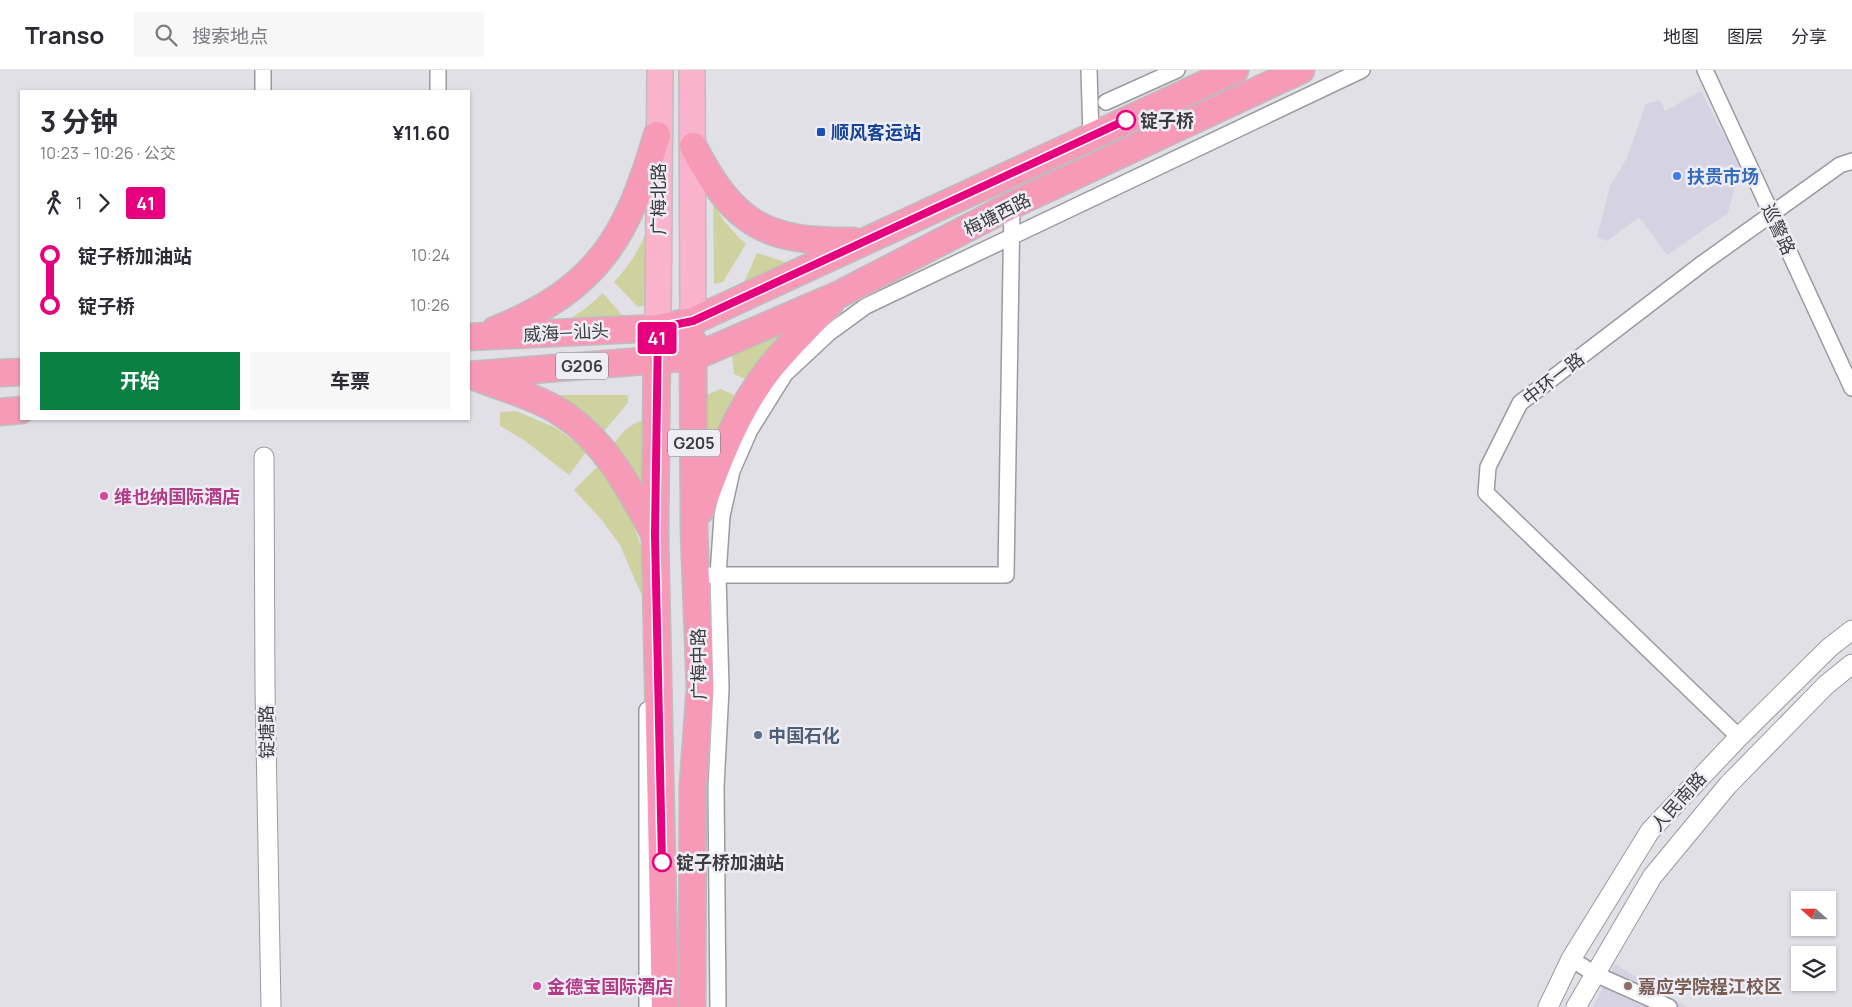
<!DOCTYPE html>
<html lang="zh">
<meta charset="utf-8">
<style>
body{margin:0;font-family:Manrope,"Noto Sans SC",sans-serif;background:#f7f7f7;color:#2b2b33;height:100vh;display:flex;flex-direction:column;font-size:19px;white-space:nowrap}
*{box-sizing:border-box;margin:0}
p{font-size:16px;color:#7c7c81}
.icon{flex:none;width:28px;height:28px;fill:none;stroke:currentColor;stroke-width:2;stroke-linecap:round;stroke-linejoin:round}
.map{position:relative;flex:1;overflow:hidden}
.sheet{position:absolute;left:20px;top:20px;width:450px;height:330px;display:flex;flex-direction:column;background:#fff;border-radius:0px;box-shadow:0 1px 4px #0004}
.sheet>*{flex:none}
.badge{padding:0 10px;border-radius:4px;font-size:18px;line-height:32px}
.needle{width:32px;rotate:291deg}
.tools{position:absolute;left:1791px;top:821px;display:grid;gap:10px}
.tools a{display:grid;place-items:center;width:45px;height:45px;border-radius:0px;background:#fff;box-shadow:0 1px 4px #0004;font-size:25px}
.map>.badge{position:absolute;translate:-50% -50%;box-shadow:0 0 0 2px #fff}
.legs{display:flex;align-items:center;gap:8px;height:55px;padding:0 20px;font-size:16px}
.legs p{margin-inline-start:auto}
.overview{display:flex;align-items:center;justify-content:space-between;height:85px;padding:0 20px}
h1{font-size:28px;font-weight:700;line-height:38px}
.action{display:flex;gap:10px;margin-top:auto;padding:10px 20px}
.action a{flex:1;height:58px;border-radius:0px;background:#0b8043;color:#fff;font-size:20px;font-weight:700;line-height:58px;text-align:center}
.action a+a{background:#f7f7f7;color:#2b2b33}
ul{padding:0 20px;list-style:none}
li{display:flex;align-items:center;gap:18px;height:50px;font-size:19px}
li i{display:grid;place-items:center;width:8px;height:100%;margin:0 6px;background:currentColor}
li i::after{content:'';width:12px;height:12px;margin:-6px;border:4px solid;border-radius:50%;background:#fff}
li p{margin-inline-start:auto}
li:first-child i{background:linear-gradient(#0000 50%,currentColor 0)}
li:last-child i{background:linear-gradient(currentColor 50%,#0000 0)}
header{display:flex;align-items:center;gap:30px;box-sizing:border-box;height:70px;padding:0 25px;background:#fff;border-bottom:1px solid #e1e1e2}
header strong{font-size:24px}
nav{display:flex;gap:28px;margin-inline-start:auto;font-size:18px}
.search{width:350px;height:45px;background:#f7f7f7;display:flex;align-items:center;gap:12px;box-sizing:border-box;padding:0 18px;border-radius:0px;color:#7c7c81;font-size:19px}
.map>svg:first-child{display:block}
</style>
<header>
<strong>Transo</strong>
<div class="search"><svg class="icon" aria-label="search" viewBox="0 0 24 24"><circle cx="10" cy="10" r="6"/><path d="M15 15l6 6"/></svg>搜索地点</div>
<nav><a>地图</a><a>图层</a><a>分享</a></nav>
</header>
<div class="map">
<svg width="1852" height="937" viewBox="0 0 1852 937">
<rect width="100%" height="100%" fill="#e1e0e7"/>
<!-- built -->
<g fill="#d5d2e1">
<polygon points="1701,21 1740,97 1728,143 1667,185 1639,147 1607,171 1597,167 1610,116 1627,88 1646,34 1660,30 1665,41"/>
<polygon points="1615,894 1687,937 1593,937"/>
</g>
<!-- green -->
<g fill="#ced29f">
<path d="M713 125C716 145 731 160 746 174L723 212 714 214Z"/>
<path d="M653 143 652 234 638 237 614 212C635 189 643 173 653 143Z"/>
<polygon points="757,183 788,193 742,217"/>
<polygon points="603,223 627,251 553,259 585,239"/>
<polygon points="790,255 745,309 734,304 732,285"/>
<polygon points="721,319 734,325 704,398 704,326"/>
<polygon points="537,325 628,325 628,333 599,367"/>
<polygon points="516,341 556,358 587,381 569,405 524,370 500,356 500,342"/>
<path d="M650 349 651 443 610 379C622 363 629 352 650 349Z"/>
<path d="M598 396C621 425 657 487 641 524L620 475 601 449 574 420Z"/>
</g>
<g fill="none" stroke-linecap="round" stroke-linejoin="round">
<!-- minor casing -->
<g stroke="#9b9aa1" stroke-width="18">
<g id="minor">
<polyline points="263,0 263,21"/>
<polyline points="1089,0 1091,66"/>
<polyline points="1705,0 1852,318"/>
<polyline points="438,21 438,0"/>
<polyline points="1106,32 1177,0"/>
<polyline points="709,505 1006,505 1012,135"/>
<polyline points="647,640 647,937"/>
<polyline points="1739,667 1486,423 1488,397 1520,333 1703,193 1840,95 1852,91"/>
<polyline points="1571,889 1595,904 1669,937"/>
<polyline points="718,937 716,717 721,619 718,505 722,446 732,401 750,360 785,304 829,263 866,236 1362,0"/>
</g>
</g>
<!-- tertiary casing -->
<g stroke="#9b9aa1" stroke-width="21">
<g id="tertiary">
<polyline points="264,387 265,617 271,937"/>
<polyline points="1548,937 1571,889 1650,761 1739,667 1830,577 1852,560"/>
<polyline points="1576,937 1652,807 1728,715 1826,615 1852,594"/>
</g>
</g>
<!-- primary casing -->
<g stroke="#bdbdbe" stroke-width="28">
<g id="primary">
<polyline points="692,0 693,251"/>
<polyline points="658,258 660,0"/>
</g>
</g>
<!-- trunk casing -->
<g stroke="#bdbdbe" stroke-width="29">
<g id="trunk">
<path d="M693 76C734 155 765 172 853 171"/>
<path d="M495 260C597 219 627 168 657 65"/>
<polyline points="469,267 658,258 693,251 1235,0"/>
<polyline points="657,273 655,465 665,937"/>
<polyline points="0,303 21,302"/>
<polyline points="469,305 694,287 840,224 1012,135 1301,0"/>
<path d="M478 308C506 319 537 327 563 344 607 373 630 420 655 465"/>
<polyline points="0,342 21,340"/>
<path d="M700 441C718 391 737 340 770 298 789 275 810 254 830 234"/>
<polyline points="692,937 693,715 700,618 694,459 693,271"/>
</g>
</g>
<!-- minor -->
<use href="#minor" stroke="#fff" stroke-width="15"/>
<!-- tertiary -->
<use href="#tertiary" stroke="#fff" stroke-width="19"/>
<!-- primary -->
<use href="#primary" stroke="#f9b3ca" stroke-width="25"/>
<!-- trunk -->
<use href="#trunk" stroke="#f79ab8" stroke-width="26"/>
</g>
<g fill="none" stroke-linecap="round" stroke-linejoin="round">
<!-- line-1 casing -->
<g stroke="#fff" stroke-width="11">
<polyline id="line-1" points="662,792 655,465 658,258 693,251 1126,50"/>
</g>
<!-- line-1 -->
<use href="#line-1" stroke="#e6007e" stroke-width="8"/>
</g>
<!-- markers -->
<g fill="#fff" stroke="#e6007e" stroke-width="2.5">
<circle cx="1126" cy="50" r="9"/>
<circle cx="662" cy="792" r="9"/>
</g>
<rect fill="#1a4fb4" stroke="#eeedf5" stroke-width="2" x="816" y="57" width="10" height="10" rx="2.5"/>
<circle fill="#3f7fe0" stroke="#eeedf5" stroke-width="2" cx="1677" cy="106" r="5"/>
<g fill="#d1479c" stroke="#eeedf5" stroke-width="2">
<circle cx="104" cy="426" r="5"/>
<circle cx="537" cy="916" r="5"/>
</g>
<circle fill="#5c6f8a" stroke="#eeedf5" stroke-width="2" cx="758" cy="665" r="5"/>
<circle fill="#8d6e63" stroke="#eeedf5" stroke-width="2" cx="1628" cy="916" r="5"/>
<g text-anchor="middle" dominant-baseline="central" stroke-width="5" stroke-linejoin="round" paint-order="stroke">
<!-- shield labels -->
<g fill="#eeedf5" stroke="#727176" stroke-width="1">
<rect x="556" y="282.5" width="52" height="27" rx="4"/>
<rect x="668" y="359.5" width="52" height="27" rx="4"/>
</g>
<g font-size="16" font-weight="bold" fill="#3d3c3f">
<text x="582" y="296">G206</text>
<text x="694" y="373">G205</text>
</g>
<!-- stop labels -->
<g font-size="18" font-weight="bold" fill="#3d3c3f" stroke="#eeedf5" text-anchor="start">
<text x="1140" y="50">锭子桥</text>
<text x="676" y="792">锭子桥加油站</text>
</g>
<!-- transit labels -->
<g font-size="18" font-weight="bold" fill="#164399" stroke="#eeedf5" text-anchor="start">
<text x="831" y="62">顺风客运站</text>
</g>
<!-- shop labels -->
<g font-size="18" font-weight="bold" fill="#366cbe" stroke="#eeedf5" text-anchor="start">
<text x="1687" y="106">扶贵市场</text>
</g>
<!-- street labels -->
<g font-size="18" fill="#3d3c3f" stroke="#eeedf5">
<text transform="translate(658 129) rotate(-90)">广梅北路</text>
<text transform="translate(997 144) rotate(-27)">梅塘西路</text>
<text transform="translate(1779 159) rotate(65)">巡警路</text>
<text transform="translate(566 262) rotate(-3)">威海—汕头</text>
<text transform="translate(1553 308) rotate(-38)">中环一路</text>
<text transform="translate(698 594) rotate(-91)">广梅中路</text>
<text transform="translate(266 662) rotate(-91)">锭塘路</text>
<text transform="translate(1678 731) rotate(-48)">人民南路</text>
</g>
<!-- hotel labels -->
<g font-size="18" font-weight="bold" fill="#b23c85" stroke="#eeedf5" text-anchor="start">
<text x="114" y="426">维也纳国际酒店</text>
<text x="547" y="916">金德宝国际酒店</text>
</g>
<!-- service labels -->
<g font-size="18" font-weight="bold" fill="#4e5e75" stroke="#eeedf5" text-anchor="start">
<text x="768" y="665">中国石化</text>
</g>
<!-- education labels -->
<g font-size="18" font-weight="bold" fill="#785e54" stroke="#eeedf5" text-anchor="start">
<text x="1638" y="916">嘉应学院程江校区</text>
</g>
</g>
</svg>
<div class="tools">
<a><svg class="needle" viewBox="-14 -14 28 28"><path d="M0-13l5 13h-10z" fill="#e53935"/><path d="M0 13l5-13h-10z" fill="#7c7c81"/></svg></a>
<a><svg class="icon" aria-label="layers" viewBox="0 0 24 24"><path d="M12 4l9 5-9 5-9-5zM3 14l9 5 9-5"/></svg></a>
</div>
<b class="badge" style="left:657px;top:268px;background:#e6007e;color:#fff">41</b>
<section class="sheet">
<div class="overview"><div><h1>3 分钟</h1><p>10:23 – 10:26 · 公交</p></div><b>¥11.60</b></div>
<div class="legs"><svg class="icon" aria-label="walk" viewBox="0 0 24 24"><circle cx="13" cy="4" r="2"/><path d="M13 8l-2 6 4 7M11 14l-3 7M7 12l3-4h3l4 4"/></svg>1<svg class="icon" aria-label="forward" viewBox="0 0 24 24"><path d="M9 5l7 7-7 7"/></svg><b class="badge" style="background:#e6007e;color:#fff">41</b></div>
<ul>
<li><i style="color:#e6007e"></i><b>锭子桥加油站</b><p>10:24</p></li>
<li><i style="color:#e6007e"></i><b>锭子桥</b><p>10:26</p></li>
</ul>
<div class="action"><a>开始</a><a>车票</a></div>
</section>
</div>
